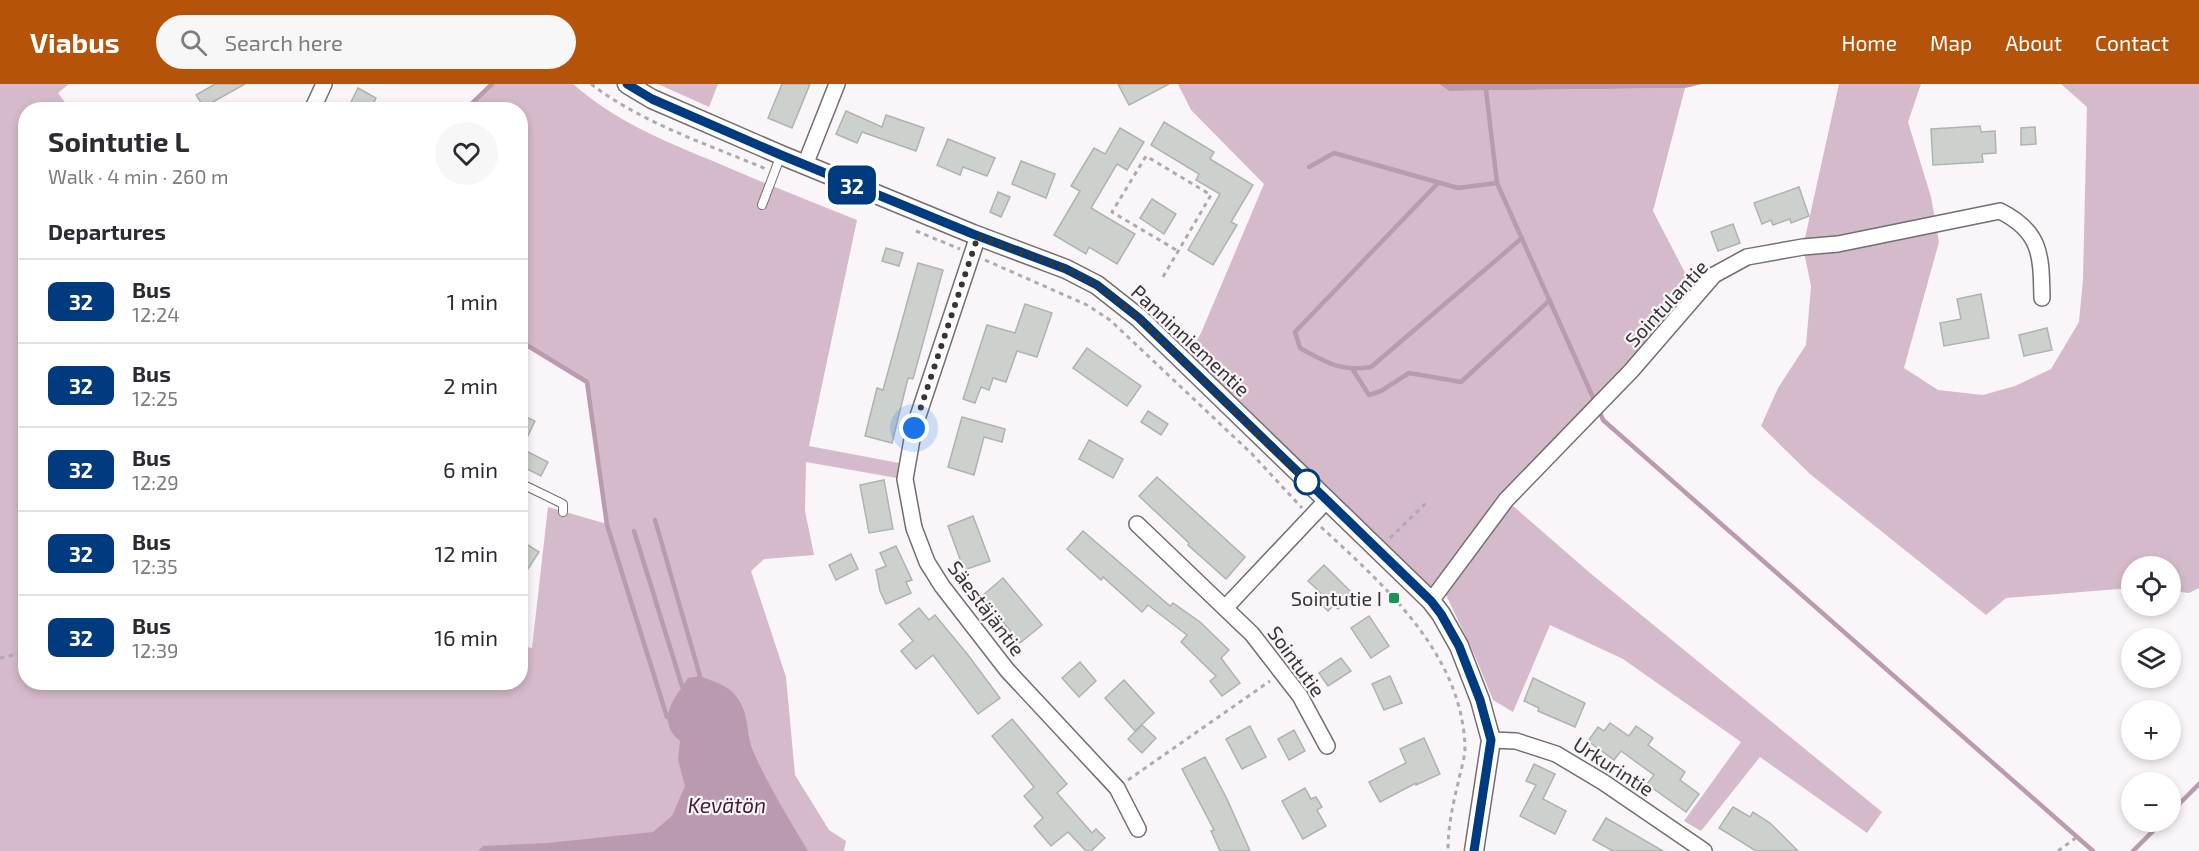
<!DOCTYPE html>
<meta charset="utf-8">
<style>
body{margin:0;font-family:"Exo 2",sans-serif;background:#f7f7f7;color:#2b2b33;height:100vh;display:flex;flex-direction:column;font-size:22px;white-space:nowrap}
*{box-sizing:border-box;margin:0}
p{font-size:20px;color:#7c7c81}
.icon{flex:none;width:33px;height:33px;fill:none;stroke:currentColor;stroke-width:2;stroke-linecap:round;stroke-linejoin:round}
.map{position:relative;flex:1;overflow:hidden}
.sheet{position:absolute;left:18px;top:18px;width:510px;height:588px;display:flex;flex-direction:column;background:#fff;border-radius:24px;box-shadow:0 3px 9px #0003}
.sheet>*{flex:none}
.badge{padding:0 12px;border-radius:9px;font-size:21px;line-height:39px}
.buttons{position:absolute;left:2121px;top:472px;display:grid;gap:12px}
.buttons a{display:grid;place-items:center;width:60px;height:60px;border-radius:50%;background:#fff;box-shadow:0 3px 9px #0003;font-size:30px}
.you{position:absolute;width:30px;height:30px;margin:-15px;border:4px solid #fff;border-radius:50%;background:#1a73e8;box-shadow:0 0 0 9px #1a73e833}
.map>.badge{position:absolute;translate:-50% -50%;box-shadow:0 0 0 3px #fff}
h2{padding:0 30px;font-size:22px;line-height:54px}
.round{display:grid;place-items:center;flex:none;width:63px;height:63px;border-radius:32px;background:#f7f7f7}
.headline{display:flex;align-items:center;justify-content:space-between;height:102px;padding:0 30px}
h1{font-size:28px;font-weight:700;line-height:45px}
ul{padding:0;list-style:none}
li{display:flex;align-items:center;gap:18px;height:84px;padding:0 30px;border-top:2px solid #e1e1e2}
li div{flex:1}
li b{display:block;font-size:22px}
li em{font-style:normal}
li .badge{min-width:66px;font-weight:700;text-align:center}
header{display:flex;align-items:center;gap:36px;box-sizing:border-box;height:84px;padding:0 30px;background:#b45309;color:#fff}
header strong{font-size:28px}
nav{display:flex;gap:33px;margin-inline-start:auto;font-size:21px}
.search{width:420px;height:54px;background:#f7f7f7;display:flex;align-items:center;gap:15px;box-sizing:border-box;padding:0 21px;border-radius:33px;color:#7c7c81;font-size:22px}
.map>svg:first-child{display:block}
</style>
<header>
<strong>Viabus</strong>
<div class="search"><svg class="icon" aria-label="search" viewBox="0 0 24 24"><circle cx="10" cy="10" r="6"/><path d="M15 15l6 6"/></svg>Search here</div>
<nav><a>Home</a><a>Map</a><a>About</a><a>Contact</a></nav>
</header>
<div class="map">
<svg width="2199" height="767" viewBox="0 0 2199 767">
<rect width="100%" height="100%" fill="#faf5f8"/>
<!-- green -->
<g fill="#d5bacb">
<path d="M0 0H69L58 9 70 25 26 26V598H520L521 562 532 564 548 423 607 440 587 298 521 257 520 26 465 25 492 0H573C614 36 663 57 713 77 761 98 809 117 857 136L809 362 899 379 897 394 806 378 805 427 814 471 764 475 751 487 786 593 795 691 829 746 846 757 844 767H0Z"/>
<polygon points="658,0 718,0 709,23"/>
<polygon points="1178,0 1439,0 1449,7 1685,4 1653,127 1697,212 1506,416 1431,517 1184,278 1201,249 1264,100 1191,26"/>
<polygon points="1839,0 1921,0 1908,38 1931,113 1939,158 1904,284 1938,306 1983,311 2015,302 2051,285 2079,238 2083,195 2087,23 2061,0 2199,0 2199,504 2189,509 2171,507 2170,483 2132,483 2131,504 2006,514 1986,531 1810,390 1761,342 1778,304 1806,261 1811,202 1803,163"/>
<polygon points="1512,421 1590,489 1882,728 1867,749 1760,673 1701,747 1684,737 1741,658 1623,575 1550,541 1513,628 1493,616 1475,572 1446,511"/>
</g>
<!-- water -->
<g fill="#ba9aaf">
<polygon points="1439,0 1702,0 1685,4 1449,7"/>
<path d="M700 592C712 597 728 601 736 612 751 631 745 650 754 669 769 703 789 735 808 767H478L483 762 548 759 653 748 672 732 685 702 678 676 680 657C655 636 674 615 688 594Z"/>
</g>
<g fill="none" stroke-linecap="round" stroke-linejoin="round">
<!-- stream -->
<g stroke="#ba9aaf" stroke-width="4.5">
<polyline points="1486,6 1497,99 1595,318"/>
<polyline points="465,26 492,0"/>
<polyline points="1309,83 1334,69 1458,104 1497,99"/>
<path d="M1438 99 1295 248 1300 264C1326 278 1340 288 1371 283L1522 154"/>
<polyline points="520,257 587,298 607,441 667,633"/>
<polyline points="1353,286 1369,311 1381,307 1409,289 1461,298 1550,216"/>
<polyline points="1599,326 1603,336 2093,767"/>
<polyline points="655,436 700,592"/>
<polyline points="634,447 682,602"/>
<polyline points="2170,729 2199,700"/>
<polyline points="2133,767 2162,738"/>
</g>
</g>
<!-- building -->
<g fill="#ccd1ce" stroke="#aeb3b0" stroke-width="1.5">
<polygon points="215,0 245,0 204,23 196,11"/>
<polygon points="782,0 810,0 792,44 768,34"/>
<polygon points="1118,0 1169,0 1129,21"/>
<polygon points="358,4 376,14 370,26 347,26"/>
<polygon points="846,27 882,43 886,31 924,44 916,67 862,48 857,59 836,50"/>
<polygon points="1164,38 1214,68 1210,75 1253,101 1231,138 1237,141 1213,181 1188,166 1220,110 1196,96 1199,90 1151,61"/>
<polygon points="1980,42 1981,48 1995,47 1996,69 1982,70 1983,78 1933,81 1931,45"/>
<polygon points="2035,43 2036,60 2021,61 2021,44"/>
<polygon points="1120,44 1144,58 1127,86 1117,80 1091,124 1135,150 1117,180 1089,163 1086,170 1054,151 1080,107 1071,102 1094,64 1105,70"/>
<polygon points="948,55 995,74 987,92 963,83 960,91 937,81"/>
<polygon points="1021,77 1055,90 1046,114 1012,100"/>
<polygon points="1799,103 1809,132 1791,139 1790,135 1773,141 1771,136 1762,140 1754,119"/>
<polygon points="998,108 1010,113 1001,133 990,128"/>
<polygon points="1152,115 1176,130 1164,150 1140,134"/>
<polygon points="1733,140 1740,159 1718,167 1711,148"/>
<polygon points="886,164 903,169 899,182 882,177"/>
<polygon points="918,179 943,186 913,295 908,294 892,359 865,352 877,304 883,306"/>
<polygon points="1981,210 1989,254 1944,262 1940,239 1961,235 1957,215"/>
<polygon points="1025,220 1052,229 1037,273 1017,267 1006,298 993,294 989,306 981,303 975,319 963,315 987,241 1015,249"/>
<polygon points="2047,244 2052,266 2024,272 2019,251"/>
<polygon points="1087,264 1141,302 1127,322 1073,284"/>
<polygon points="1148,327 1168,340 1161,351 1141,338"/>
<polygon points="520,330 535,337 520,368"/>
<polygon points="962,333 1005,345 1002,358 984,353 974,391 948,383"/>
<polygon points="1089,356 1123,375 1113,394 1079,375"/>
<polygon points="528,368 548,378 541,392 521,382"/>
<polygon points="1157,393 1245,473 1226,495 1188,461 1189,459 1139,412"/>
<polygon points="884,396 893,445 869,449 860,401"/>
<polygon points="973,432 990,477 964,486 948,442"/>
<polygon points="1083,447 1170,522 1173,519 1200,538 1229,566 1221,574 1240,599 1222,612 1210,597 1216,592 1181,558 1187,551 1148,521 1142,528 1103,493 1101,496 1067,465"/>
<polygon points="520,456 539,468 520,497"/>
<polygon points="896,462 912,496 906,498 911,509 886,520 880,507 876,486 886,482 880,469"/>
<polygon points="851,470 858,485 836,496 829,481"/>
<polygon points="1324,481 1353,510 1338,525 1334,521 1328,527 1316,515 1321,509 1308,497"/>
<polygon points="1003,494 1042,541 1020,559 982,512"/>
<polygon points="919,524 929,536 935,531 968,571 1000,614 978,630 933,571 916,585 901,567 913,557 899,540"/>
<polygon points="1369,532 1389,562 1371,574 1351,544"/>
<polygon points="1341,574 1351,587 1328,602 1319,589"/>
<polygon points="1080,578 1096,597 1079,613 1062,594"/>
<polygon points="1390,592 1402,619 1384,626 1372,600"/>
<polygon points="1533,594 1585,619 1575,643 1538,627 1539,624 1524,617"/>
<polygon points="1124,596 1154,629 1135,647 1105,614"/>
<polygon points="1012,635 1067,700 1057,709 1092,749 1096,745 1105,754 1091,767 1086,767 1068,748 1051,762 1034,742 1043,734 1024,712 1034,703 992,652"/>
<polygon points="1610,639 1629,652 1636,642 1653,654 1648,661 1685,688 1680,696 1699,710 1686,728 1647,700 1654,691 1621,667 1614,676 1588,657 1598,643 1604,647"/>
<polygon points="1142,641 1156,654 1142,669 1128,655"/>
<polygon points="1250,642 1266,673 1242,685 1226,655"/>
<polygon points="1294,646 1305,667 1289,676 1278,655"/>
<polygon points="1424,654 1440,690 1416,701 1416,699 1380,718 1369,698 1406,679 1400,665"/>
<polygon points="1205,673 1227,715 1250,767 1220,767 1211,747 1214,746 1182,685"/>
<polygon points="1534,680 1555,690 1543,715 1566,727 1555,750 1520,732 1536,701 1526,697"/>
<polygon points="1305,704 1311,715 1316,713 1322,723 1317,726 1326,742 1303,755 1282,717"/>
<polygon points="1733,723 1750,733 1753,728 1770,739 1798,767 1756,767 1719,744"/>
<polygon points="1606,734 1663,767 1613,767 1593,756"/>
</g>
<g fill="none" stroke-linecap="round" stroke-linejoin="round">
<!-- service casing -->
<g stroke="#736e71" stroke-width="10">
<g id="service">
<polyline points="762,121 781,71"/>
<polyline points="520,399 563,420 563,428"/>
</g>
</g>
<!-- minor casing -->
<g stroke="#736e71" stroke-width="18">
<g id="minor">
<polyline points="312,26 324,0"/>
<polyline points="805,81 837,0"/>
<polyline points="978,152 914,344 905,395 914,444 927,478 942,502 1007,586 1117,704 1138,745"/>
<polyline points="1137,440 1252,550 1300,612 1327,662"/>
<path d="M1431 517 1506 416 1631 287 1714 191 1747 173 1803 163 1838 160 2000 127C2042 148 2041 172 2042 214"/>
<polyline points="1226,523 1326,417"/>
<polyline points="1491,656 1516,657 1556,670 1603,698 1704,767"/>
</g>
</g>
<!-- tertiary casing -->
<g stroke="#736e71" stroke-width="21">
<polyline id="tertiary" points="627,0 652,15 781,71 973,150 1066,185 1097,201 1139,234 1431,517 1441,530 1459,562 1480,616 1491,656 1474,767"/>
</g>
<!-- path -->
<g stroke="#aeaaad" stroke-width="3" stroke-dasharray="4.5 4.5" stroke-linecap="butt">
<path d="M591 0C642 39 707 60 766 85"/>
<polyline points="916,147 960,165"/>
<polyline points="985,176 1087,221 1110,236 1252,370 1302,424"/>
<polyline points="1163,193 1211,111 1146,72 1112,128 1178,167"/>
<path d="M1321 443C1385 502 1462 570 1465 663 1465 674 1461 685 1459 695 1453 720 1448 741 1448 767"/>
<polyline points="1390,454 1426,419"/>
<polyline points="0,574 26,568"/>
<polyline points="1128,696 1270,597"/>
<polyline points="2058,767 2077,753"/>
</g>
<!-- service -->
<use href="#service" stroke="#fff" stroke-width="8"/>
<!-- minor -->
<use href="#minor" stroke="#fff" stroke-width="15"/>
<!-- tertiary -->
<use href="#tertiary" stroke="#fff" stroke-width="18"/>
</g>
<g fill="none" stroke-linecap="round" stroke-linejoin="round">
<!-- line casing -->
<g stroke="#fff" stroke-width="14">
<polyline id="line" points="627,0 652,15 781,71 973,150 1066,185 1097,201 1139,234 1431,517 1441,530 1459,562 1480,616 1491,656 1474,767"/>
</g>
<!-- line -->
<use href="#line" stroke="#003b80" stroke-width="9"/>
<!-- walk -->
<polyline stroke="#373536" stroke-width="6" stroke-dasharray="0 10.8" points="914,344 978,152 1066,185 1097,201 1139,234 1307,398"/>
</g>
<!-- markers -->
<circle fill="#fff" stroke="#003b80" stroke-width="3" cx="1307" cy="398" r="12"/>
<rect fill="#159654" stroke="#faf5f8" stroke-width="2" x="1388" y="508" width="12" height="12" rx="3"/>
<g text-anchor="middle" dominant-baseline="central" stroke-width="4.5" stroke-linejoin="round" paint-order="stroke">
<!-- street labels -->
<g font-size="20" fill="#373536" stroke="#faf5f8">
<text transform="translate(1666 219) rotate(-47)">Sointulantie</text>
<text transform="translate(1191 256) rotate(43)">Panninniementie</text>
<text transform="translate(987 524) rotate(53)">Säestäjäntie</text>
<text transform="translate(1297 577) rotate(54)">Sointutie</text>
<text transform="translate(1614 682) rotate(33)">Urkurintie</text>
</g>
<!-- poi labels -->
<g font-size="20" fill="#373536" stroke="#faf5f8" text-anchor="end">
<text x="1382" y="514">Sointutie I</text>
</g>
<!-- water labels -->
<g font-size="21" font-style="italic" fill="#451b39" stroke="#faf5f8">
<text x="727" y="720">Kevätön</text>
</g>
</g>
</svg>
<div class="buttons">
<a><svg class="icon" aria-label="locate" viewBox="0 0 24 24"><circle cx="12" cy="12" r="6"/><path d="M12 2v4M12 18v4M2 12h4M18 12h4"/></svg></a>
<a><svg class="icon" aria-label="layers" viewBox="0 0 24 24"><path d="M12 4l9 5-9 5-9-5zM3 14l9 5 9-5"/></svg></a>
<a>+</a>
<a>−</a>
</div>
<div class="you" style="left:914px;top:344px"></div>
<b class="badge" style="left:852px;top:101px;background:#003b80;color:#fff">32</b>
<section class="sheet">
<div class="headline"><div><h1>Sointutie L</h1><p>Walk · 4 min · 260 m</p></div><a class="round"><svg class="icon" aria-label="heart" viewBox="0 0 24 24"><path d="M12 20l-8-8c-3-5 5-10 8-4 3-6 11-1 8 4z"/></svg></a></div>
<h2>Departures</h2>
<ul>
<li><span class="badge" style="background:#003b80;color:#fff">32</span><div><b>Bus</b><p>12:24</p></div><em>1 min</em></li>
<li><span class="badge" style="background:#003b80;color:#fff">32</span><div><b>Bus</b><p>12:25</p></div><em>2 min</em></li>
<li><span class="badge" style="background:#003b80;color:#fff">32</span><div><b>Bus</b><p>12:29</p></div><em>6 min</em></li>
<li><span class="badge" style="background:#003b80;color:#fff">32</span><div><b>Bus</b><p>12:35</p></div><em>12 min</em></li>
<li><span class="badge" style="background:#003b80;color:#fff">32</span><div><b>Bus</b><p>12:39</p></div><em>16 min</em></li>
</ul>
</section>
</div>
